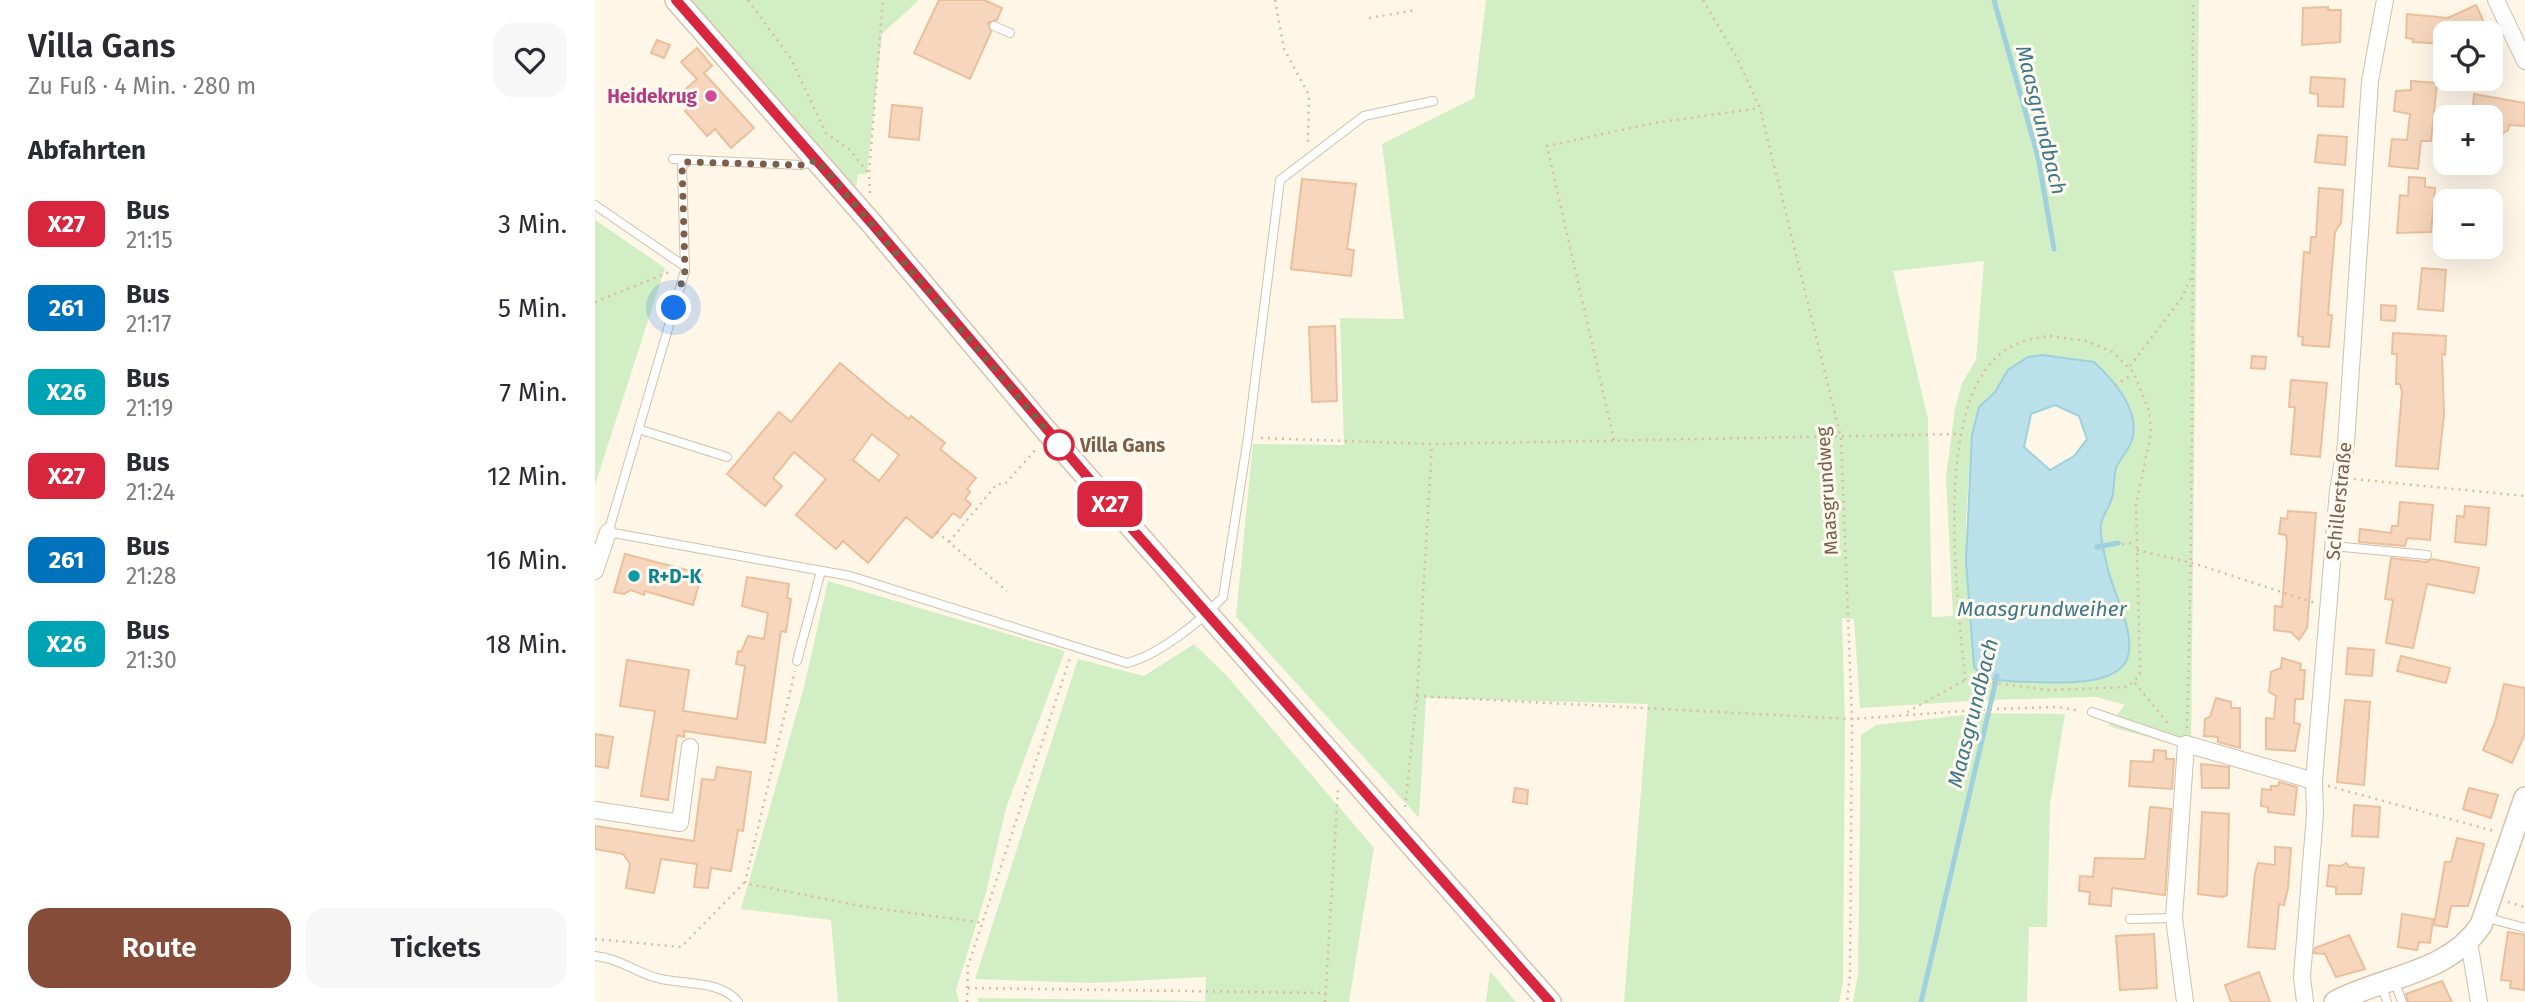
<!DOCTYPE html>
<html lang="de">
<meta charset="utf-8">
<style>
body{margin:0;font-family:"Fira Sans",sans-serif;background:#f7f7f7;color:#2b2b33;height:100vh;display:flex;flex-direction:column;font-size:26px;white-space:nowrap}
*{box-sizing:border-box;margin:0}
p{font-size:23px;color:#7c7c81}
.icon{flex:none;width:38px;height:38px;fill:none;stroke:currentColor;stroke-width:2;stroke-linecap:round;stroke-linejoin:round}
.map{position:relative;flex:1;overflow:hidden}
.drawer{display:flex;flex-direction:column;background:#fff;width:595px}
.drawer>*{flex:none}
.badge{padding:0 14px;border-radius:10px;font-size:24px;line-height:46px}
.buttons{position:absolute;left:1838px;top:21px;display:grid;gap:14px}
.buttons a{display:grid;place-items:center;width:70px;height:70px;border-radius:14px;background:#fff;box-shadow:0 7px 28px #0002;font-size:35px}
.you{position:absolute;width:35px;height:35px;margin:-18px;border:5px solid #fff;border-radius:50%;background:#1a73e8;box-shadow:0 0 0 10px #1a73e833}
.map>.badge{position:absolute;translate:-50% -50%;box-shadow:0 0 0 4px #fff}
h2{padding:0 28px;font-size:26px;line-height:63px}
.round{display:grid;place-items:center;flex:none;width:74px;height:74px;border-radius:21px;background:#f7f7f7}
.summary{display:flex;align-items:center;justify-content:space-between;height:119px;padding:0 28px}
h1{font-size:33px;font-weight:600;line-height:52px}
.action{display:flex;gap:14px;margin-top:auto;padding:14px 28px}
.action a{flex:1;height:80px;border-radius:21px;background:#854c3a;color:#fff;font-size:28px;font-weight:600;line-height:80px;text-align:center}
.action a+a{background:#f7f7f7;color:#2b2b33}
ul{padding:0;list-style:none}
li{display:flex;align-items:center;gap:21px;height:84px;padding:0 28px}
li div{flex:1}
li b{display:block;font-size:26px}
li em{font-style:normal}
li .badge{min-width:77px;font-weight:700;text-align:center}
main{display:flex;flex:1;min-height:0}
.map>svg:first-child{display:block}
</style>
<main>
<section class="drawer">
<div class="summary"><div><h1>Villa Gans</h1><p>Zu Fuß · 4 Min. · 280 m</p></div><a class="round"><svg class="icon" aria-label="heart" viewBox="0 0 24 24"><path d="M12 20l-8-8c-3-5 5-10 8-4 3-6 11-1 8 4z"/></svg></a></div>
<h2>Abfahrten</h2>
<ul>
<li><span class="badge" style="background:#d7263d;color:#fff">X27</span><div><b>Bus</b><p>21:15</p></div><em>3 Min.</em></li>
<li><span class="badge" style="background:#0072bc;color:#fff">261</span><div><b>Bus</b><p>21:17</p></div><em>5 Min.</em></li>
<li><span class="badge" style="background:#00a3b4;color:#fff">X26</span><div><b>Bus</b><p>21:19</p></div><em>7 Min.</em></li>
<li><span class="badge" style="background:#d7263d;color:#fff">X27</span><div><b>Bus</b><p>21:24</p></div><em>12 Min.</em></li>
<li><span class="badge" style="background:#0072bc;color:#fff">261</span><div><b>Bus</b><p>21:28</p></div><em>16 Min.</em></li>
<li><span class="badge" style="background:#00a3b4;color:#fff">X26</span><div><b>Bus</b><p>21:30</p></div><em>18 Min.</em></li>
</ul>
<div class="action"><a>Route</a><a>Tickets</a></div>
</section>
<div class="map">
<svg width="1930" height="1002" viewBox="0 0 1930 1002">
<rect width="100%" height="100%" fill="#fef7e8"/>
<!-- green -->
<g fill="#d2eec4" fill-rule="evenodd">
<polygon points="93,0 324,0 287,34 272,174 263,174 261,188"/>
<path d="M891 0H1604L1596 749 1513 726 1530 705 1501 697 1392 700 1265 708 1259 619 1247 618 1250 723 1248 982 1244 1002H1029L1053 704 831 698 824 818 641 617 658 444 749 445 745 318 809 319 787 144 879 98ZM1389 261 1381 360 1367 383 1360 408 1351 477 1358 616 1337 617 1333 419 1298 271ZM1469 358C1483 357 1495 368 1506 376 1525 388 1546 420 1536 443 1532 451 1526 458 1522 466 1518 476 1520 487 1517 498 1515 507 1506 517 1506 527 1506 562 1523 591 1531 624 1550 712 1424 678 1379 667L1371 561V517L1377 435 1384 407 1400 392Z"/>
<polygon points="0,220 70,268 0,485"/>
<polygon points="233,581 470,651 411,808 391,893 361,990 364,1002 243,1002 236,920 146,909 209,687"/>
<polygon points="599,644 632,676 779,848 754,1002 383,1002 383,998 610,1001 611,977 497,983 380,979 483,659 549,676"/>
<polygon points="1386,713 1470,714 1455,805 1452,927 1434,927 1432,1002 1258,1002 1263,974 1266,735 1281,725"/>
<polygon points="895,971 921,1002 891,1002"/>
</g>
<!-- water -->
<path fill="#bae0ea" stroke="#9fd0dd" stroke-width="2" fill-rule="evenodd" d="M1447 355 1499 362C1518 380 1546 410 1537 440 1534 450 1525 458 1521 468 1519 476 1519 486 1518 494 1516 505 1508 514 1506 524 1504 536 1510 554 1512 566 1517 591 1545 639 1530 663 1515 686 1462 683 1439 682 1420 681 1391 684 1379 667L1371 561 1377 435 1384 407 1400 392 1413 370 1433 357ZM1460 405 1484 416 1492 439 1479 456 1455 470 1429 447 1436 414Z"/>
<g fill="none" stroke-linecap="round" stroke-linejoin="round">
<!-- stream -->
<g stroke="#9fd0dd" stroke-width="5">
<polyline points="1399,0 1443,157 1459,249"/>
<polyline points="1502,547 1523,543"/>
<polyline points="1326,1002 1402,676"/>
</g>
</g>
<!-- building -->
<g fill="#f6d7bd" stroke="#ebbf9c" stroke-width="2" fill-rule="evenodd">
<polygon points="344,0 389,0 407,8 402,20 393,23 396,32 375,79 319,53"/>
<polygon points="1881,5 1894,33 1848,33 1847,44 1818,42 1818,39 1811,38 1812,14 1853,18"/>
<polygon points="1733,7 1733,10 1746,10 1745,42 1707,45 1708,8"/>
<polygon points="62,40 75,45 69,58 56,53"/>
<polygon points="102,48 117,66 109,73 159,128 136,148 120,129 112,136 90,111 95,107 84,95 102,79 86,62"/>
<polygon points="1716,77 1750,79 1748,107 1723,106 1723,94 1715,93"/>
<polygon points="1816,81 1842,83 1836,141 1826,141 1823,169 1794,166 1797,139 1812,140 1815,114 1799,111 1801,91 1816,90"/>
<polygon points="1879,94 1930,103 1930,126 1914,125 1913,130 1895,142 1895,117 1877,117"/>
<polygon points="297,105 327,108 324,140 294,137"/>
<polygon points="1723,135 1752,137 1750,165 1720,162"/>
<polygon points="1814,177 1830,178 1830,187 1840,188 1836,232 1802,233 1805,195 1813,196"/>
<polygon points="707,179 761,184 752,249 759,250 756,276 696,269"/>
<polygon points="1724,188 1748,190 1746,223 1740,232 1733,315 1737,315 1734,347 1707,345 1708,337 1703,336 1709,252 1715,253 1716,237 1721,237"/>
<polygon points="1827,268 1851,270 1848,311 1823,309"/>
<polygon points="1786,305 1801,306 1800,321 1786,320"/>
<polygon points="740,326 742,401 717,402 714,327"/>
<polygon points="1798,333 1851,336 1850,355 1847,354 1849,415 1843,469 1801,466 1807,392 1805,384 1801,384 1802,354 1797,354"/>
<polygon points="1657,356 1671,357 1670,369 1656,368"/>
<path d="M245 363 294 404 314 419 316 416 350 443 345 449 381 478 372 489 375 492 370 499 376 504 365 518 358 513 337 538 311 517 273 563 248 541 241 549 201 515 231 479 199 452 178 478 187 486 170 506 132 474 184 412 196 422ZM277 434 304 455 284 481 258 460Z"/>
<polygon points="1696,380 1732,383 1725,457 1696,454 1700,407 1694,407"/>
<polygon points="1805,502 1838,505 1835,540 1812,538 1810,546 1764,542 1765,529 1796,533 1797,526 1803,526"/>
<polygon points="1870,506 1894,508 1891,545 1860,542 1862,516 1869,517"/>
<polygon points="1693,511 1721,513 1712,628 1704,640 1696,632 1679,630 1680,606 1687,607 1692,542 1691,535 1684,534 1686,518 1692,519"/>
<polygon points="30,554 107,574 98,605 50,591 49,595 36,590 29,594 19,592"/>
<polygon points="1796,558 1831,562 1837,559 1884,568 1879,593 1832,584 1818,648 1791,643 1798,600 1790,599"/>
<polygon points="152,577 194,584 192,598 196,599 191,632 186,631 170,743 89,731 89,737 82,735 73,800 46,796 60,711 25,706 32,660 94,670 88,711 142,719 150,666 141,664 143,651 146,652 153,636 169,639 173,613 147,606"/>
<polygon points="1753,648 1779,650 1777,676 1751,674"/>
<polygon points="1806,656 1855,668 1851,683 1802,671"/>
<polygon points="1687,658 1706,664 1705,670 1710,670 1708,699 1700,699 1699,723 1705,724 1700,751 1671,749 1671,718 1679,719 1681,696 1674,692 1676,672 1686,668"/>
<polygon points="1909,684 1930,688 1930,734 1917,763 1888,750 1900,722"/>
<polygon points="1621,698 1636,702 1636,708 1645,708 1645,748 1623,742 1623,737 1609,736 1610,719 1615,717"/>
<polygon points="1750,700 1775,702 1769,785 1742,782"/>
<polygon points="0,734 18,737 13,768 0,766"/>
<polygon points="1559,750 1571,751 1571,759 1579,759 1577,789 1534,786 1536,761 1558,762"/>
<polygon points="1606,764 1634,767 1634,788 1607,788"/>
<polygon points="122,767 156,772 148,831 143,830 136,871 116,868 113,888 99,887 102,864 66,859 59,893 31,888 35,864 28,854 0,849 0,826 99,841 107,779 120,780"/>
<polygon points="1684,782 1702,787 1699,815 1673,812 1673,807 1666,806 1667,789 1676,790 1676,786 1683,786"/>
<polygon points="920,788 933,790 932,804 918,802"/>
<polygon points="1874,788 1903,795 1896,818 1868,809"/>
<polygon points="1759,805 1785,807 1783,837 1757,836"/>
<polygon points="1555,807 1576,809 1570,895 1517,888 1516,906 1494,904 1495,892 1484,891 1485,876 1498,877 1500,858 1550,859"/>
<polygon points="1607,812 1634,814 1632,895 1628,897 1603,894"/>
<polygon points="1862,838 1889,844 1877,893 1873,906 1856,906 1852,927 1839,925 1850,862 1856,862"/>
<polygon points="1680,847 1696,848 1693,888 1689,905 1684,904 1680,949 1653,947 1660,873 1663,863 1680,865"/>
<polygon points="1751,863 1754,867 1769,868 1766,894 1741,894 1741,887 1732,886 1734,865 1746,866"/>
<polygon points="1807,914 1838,919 1835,943 1824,942 1822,950 1803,947"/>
<polygon points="1913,932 1930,935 1929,990 1915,988 1916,981 1906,980"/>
<polygon points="1559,934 1562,988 1525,990 1521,936"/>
<polygon points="1754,935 1770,969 1741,977 1730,954 1719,953 1720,948"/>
<polygon points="1664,972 1675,1002 1636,1002 1630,985"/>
<polygon points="1847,981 1857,1002 1813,1002 1811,994"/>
</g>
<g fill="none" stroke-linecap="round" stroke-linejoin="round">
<!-- lane casing -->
<g stroke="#d2bfac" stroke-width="10">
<g id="lane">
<polyline points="399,26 415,33"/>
<polyline points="78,159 207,165 219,161"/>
<polyline points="0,205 89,266"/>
<polyline points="43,429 132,457"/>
<polyline points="15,526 90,271 87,165 92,162"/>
<path d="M13 532 255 576 532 663C564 655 606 621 628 597L653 437 685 180 769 116 838 101"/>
<polyline points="1738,546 1832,555"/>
<polyline points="202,661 226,571"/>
<polyline points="1497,712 1591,744"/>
<polyline points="1889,917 1930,928"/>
<polyline points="1535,919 1579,918"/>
<path d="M0 956C26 959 38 971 62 978 87 985 127 980 143 1002"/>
<polyline points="1800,982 1807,1002"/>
<polyline points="1787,986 1792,1002"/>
</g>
</g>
<!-- street casing -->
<g stroke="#d2bfac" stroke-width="18">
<g id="street">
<polyline points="1901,0 1930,61"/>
<polyline points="0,571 13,532"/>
<polyline points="0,810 85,823 95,747"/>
<polyline points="1874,942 1884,1002"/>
<polyline points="1590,1002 1579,918 1591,744 1719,781"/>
<polyline points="1710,1002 1707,977 1720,814 1719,781 1743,490 1751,444 1775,81 1790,0"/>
</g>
</g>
<!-- secondary casing -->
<g stroke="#d8c2ab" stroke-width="24">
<g id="secondary">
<polyline points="81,0 278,225 454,434 955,1002"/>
<path d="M1740 1002C1789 976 1853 974 1886 925L1930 798"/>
</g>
</g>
<!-- path -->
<g stroke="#dcbb9f" stroke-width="2.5" stroke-dasharray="2 5" stroke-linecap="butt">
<polyline points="153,0 196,59 231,133 255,150 274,174"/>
<polyline points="680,0 689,49 714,95 713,143"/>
<polyline points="1108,0 1142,58 1165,108 1246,438 1257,719 1255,975 1252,1002"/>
<polyline points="774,18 822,10"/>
<polyline points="275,193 274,174 288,0"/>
<polyline points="0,302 77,271"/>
<path d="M1455 336 1491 341 1518 352 1539 373 1554 411 1556 433 1541 505 1545 675 1532 687 1453 690 1370 679C1363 599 1337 411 1405 354 1420 342 1437 338 1455 336Z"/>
<polyline points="1535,366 1586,299 1596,278"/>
<polyline points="1520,385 1538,374"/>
<polyline points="666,438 837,444 1366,434"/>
<polyline points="1019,440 952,146 1059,123 1165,108"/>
<polyline points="1759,479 1930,496"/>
<polyline points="342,532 412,591"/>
<polyline points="354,542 402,484 410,484 443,447"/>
<polyline points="1527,544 1540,543"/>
<polyline points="1542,550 1601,564 1720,603"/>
<polyline points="1363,607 1372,606"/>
<polyline points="1540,683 1575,726"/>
<polyline points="822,696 1257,719 1399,709 1463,707 1485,711"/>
<polyline points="1312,712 1370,680"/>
<path d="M1592 728C1599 485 1597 243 1598 0"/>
<polyline points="1733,786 1899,831"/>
<polyline points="810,807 822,696 837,444"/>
<polyline points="150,883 200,671"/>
<polyline points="1913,902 1930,907"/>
<polyline points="0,939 86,947 149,883 266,906 388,923"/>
<polyline points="373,988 731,993"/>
<polyline points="372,1002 373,966 475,658"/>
<polyline points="730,1002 743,789"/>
</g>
<!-- lane -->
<use href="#lane" stroke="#fff" stroke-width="8"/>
<!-- street -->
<use href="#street" stroke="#fff" stroke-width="16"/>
<!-- secondary -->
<use href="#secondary" stroke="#fff" stroke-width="21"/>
</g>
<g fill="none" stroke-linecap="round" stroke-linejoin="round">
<!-- line casing -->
<g stroke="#fff" stroke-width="16">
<polyline id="line" points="81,0 278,225 524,514 955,1002"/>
</g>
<!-- line -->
<use href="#line" stroke="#d7263d" stroke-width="10"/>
<!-- walk -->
<polyline stroke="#7c5e49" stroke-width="7" stroke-dasharray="0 12.6" points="79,308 90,271 87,165 92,162 207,165 222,160 472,454 464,445"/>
</g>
<!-- markers -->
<circle fill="#d1479c" stroke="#fffaf0" stroke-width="2.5" cx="116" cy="96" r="7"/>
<circle fill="#fff" stroke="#d7263d" stroke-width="3.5" cx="464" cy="445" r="14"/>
<circle fill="#0f9aa8" stroke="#fffaf0" stroke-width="2.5" cx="39" cy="576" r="7"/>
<g text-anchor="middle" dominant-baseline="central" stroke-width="6" stroke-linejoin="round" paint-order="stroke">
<!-- hotel labels -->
<g font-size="19" font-weight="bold" fill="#b23c85" stroke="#fffaf0" text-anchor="end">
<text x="102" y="96">Heidekrug</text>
</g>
<!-- stop labels -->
<g font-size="19" font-weight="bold" fill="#7c5e49" stroke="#fffaf0" text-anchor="start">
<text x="485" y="445">Villa Gans</text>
</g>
<!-- street labels -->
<g font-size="19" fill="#7c5e49" stroke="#fffaf0">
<text transform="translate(1232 491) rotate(-94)">Maasgrundweg</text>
<text transform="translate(1744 501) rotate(-84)">Schillerstraße</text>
</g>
<!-- culture labels -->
<g font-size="19" font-weight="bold" fill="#0d838f" stroke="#fffaf0" text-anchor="start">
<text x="53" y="576">R+D-K</text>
</g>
<!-- water labels -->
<g font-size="21" font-style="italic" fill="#3d7789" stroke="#fffaf0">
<text transform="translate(1446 120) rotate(76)">Maasgrundbach</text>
<text x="1447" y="609">Maasgrundweiher</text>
<text transform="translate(1378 713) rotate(-76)">Maasgrundbach</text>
</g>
</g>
</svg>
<div class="buttons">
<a><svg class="icon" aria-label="locate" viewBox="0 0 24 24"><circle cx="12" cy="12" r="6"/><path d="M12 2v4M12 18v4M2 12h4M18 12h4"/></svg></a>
<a>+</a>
<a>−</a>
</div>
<div class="you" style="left:79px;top:308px"></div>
<b class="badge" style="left:515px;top:504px;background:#d7263d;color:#fff">X27</b>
</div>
</main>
